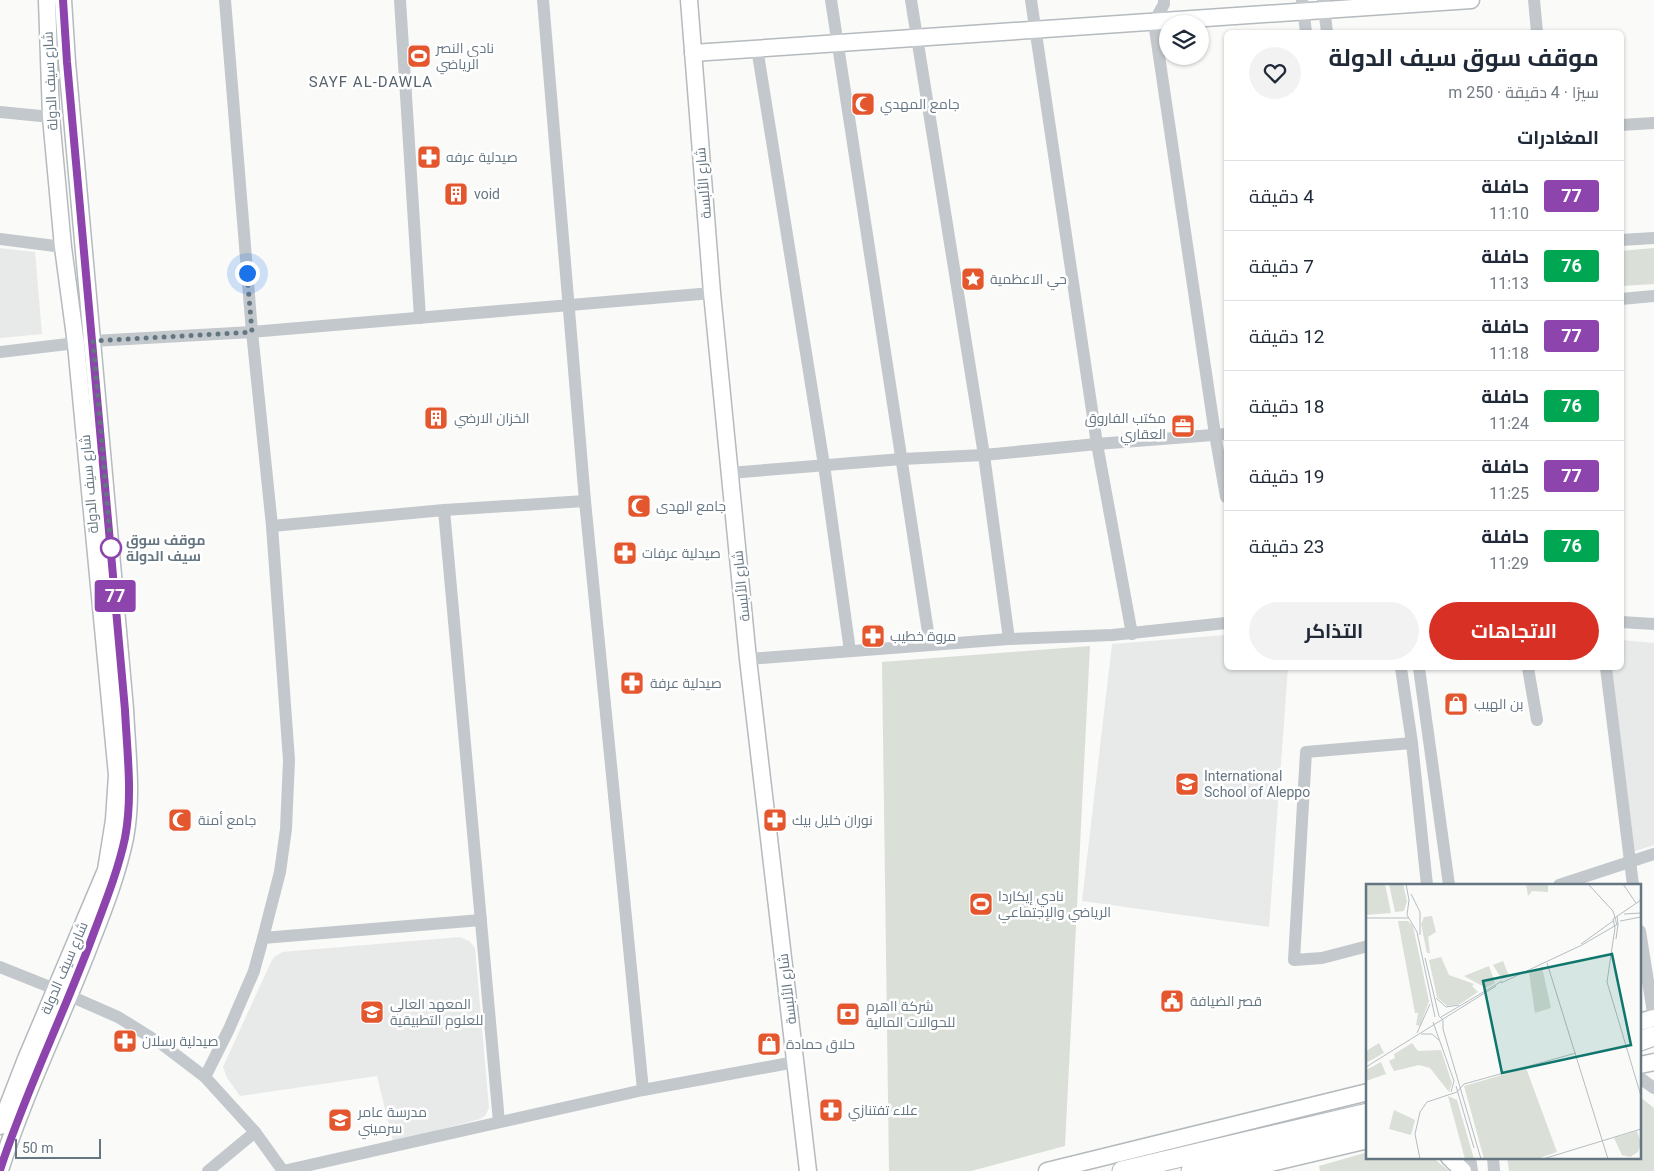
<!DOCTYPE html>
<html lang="ar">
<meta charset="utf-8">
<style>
body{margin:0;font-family:Roboto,Cairo,sans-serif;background:#f2f2f3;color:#1f2937;direction:rtl;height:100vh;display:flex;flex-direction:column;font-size:19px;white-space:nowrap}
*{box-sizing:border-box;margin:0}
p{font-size:16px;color:#747a83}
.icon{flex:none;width:28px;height:28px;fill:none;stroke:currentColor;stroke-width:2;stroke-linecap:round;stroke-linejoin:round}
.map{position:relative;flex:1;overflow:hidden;direction:ltr}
.panel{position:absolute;left:1224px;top:30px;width:400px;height:640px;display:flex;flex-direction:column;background:#fff;border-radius:8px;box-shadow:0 1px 4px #0004;direction:rtl}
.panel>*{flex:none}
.badge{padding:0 10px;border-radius:4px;font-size:18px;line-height:32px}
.buttons{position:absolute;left:1159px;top:15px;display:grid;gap:10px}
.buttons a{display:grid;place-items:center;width:50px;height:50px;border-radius:50%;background:#fff;box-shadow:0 1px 4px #0004;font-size:25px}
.scale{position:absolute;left:15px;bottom:12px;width:86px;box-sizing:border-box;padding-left:5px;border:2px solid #657683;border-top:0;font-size:14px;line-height:18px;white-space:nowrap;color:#657683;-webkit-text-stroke:4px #fff;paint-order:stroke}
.you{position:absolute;width:25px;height:25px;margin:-12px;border:4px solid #fff;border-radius:50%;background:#1a73e8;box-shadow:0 0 0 8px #1a73e833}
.map>.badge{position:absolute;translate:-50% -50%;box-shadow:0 0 0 2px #fff}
h2{padding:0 25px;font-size:19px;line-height:45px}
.round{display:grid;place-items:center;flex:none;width:52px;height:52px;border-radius:26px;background:#f2f2f3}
.summary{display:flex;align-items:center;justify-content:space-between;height:85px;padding:0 25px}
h1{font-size:24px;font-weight:700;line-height:38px}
.primary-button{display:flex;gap:10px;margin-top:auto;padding:10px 25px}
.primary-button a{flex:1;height:58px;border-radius:30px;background:#d93025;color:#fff;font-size:20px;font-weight:700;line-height:58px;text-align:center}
.primary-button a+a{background:#f2f2f3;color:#1f2937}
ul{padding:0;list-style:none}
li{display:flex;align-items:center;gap:15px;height:70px;padding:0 25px;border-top:1px solid #e0e1e3}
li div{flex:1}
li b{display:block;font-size:19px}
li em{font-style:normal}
li .badge{min-width:55px;font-weight:700;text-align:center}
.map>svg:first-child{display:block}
</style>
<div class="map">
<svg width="1654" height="1171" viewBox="0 0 1654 1171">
<rect width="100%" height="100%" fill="#fafaf8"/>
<!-- built -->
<g fill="#e8e9e9">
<polygon points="0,248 35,252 42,334 0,338"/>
<polygon points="1226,635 1226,668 1288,668 1269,927 1082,901 1112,644"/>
<polygon points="1621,640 1654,643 1654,845 1635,851 1611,668 1621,668"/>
<polygon points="460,937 469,941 475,948 489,1108 485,1116 480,1119 393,1142 377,1076 240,1096 227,1078 223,1067 270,964 274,957 282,952"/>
</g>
<!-- green -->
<g fill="#dadfd7">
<polygon points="1654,248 1654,284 1621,286 1621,251"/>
<polygon points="1090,646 1065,1146 971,1171 889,1171 882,662"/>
<polygon points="1640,1097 1654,1108 1654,1171 1509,1171 1507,1157 1640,1157"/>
<polygon points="1368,1152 1368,1157 1432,1157 1449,1171 1320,1171 1319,1166"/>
</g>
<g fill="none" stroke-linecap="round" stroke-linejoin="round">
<!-- major casing -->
<g stroke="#b5babe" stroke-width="19">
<g id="major">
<polyline points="689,0 712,293 748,659 808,1171"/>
<polyline points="693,53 1471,0"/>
<polyline points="1640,1022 1654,1018"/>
<polyline points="1640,1065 1654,1062"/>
<polyline points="0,1126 26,1059 106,870 114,820 117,775 76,344 63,247 51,117 47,0"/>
<polyline points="1449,1157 1463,1171"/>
<path d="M0 1170C25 1091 63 1016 92 939 105 906 118 872 125 838 133 796 127 752 125 709L67 62 63 0"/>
<polyline points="1047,1171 1368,1092"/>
<polyline points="1237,1171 1368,1140"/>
</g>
</g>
<!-- highway casing -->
<g stroke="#b4b9bd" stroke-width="21">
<g id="highway">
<polyline points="1640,1041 1654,1036"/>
<polyline points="1122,1171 1368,1113"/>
<polyline points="1191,1171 1368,1128"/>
</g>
</g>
<!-- minor -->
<g stroke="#c3c8cc" stroke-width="12">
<polyline points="400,0 420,318"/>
<polyline points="543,0 585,501 643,1090"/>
<polyline points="831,0 930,645"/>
<polyline points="911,0 984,455 1009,639"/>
<polyline points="1031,0 1097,444 1132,634"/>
<polyline points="1164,0 1164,4 1154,22 1215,434 1226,497"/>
<polyline points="1302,0 1306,32"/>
<polyline points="1323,0 1327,32"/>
<polyline points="1534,0 1537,32"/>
<polyline points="757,48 824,465 850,651"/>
<polyline points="0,112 51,117"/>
<polyline points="1621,125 1654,123"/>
<polyline points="0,239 63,247"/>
<polyline points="1621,240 1654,238"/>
<polyline points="1621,299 1654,296"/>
<polyline points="0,352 93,341 252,332 712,293"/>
<polyline points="729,473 902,459 984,455 1097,444 1226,434"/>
<polyline points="444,510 499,1122"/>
<polyline points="272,526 444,510 585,501"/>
<polyline points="1621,622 1654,624"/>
<polyline points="748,659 1009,639 1112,635 1226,623"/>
<polyline points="1401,668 1412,743 1427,885"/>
<polyline points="1419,668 1449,885"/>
<polyline points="1528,668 1537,720"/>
<polyline points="1606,668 1633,885"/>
<polyline points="1559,885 1654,854"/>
<polyline points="1640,931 1654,1019"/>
<polyline points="263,938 481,920"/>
<polyline points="1368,946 1322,958 1294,960 1306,752 1412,743"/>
<polyline points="0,967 55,989"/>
<polyline points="70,996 118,1017 163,1045 205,1077 255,1132 283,1171"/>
<polyline points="205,1077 229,1029 254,971 263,938 280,872 286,829 289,760 272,526 252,332 225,0"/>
<polyline points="1640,1078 1654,1088"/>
<polyline points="1470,1157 1472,1171"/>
<polyline points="1493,1157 1494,1171"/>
<polyline points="208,1171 255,1132"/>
<polyline points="283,1171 643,1090 795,1062"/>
</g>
<!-- major -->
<use href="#major" stroke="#fff" stroke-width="16"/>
<!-- highway -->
<use href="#highway" stroke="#fff" stroke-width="19"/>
</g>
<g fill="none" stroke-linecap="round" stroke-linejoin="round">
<!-- line casing -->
<g stroke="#fff" stroke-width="11">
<path id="line" d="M0 1170C26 1090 64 1014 93 935 105 903 118 871 125 838 133 796 127 752 125 710L67 62 63 0"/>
</g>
<!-- line -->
<use href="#line" stroke="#8e44ad" stroke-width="8"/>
<!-- walk -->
<polyline stroke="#657683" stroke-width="5" stroke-dasharray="0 9" points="111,548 93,341 252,332 247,273"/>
</g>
<!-- icons -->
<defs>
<g id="stadium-square" transform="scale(1.25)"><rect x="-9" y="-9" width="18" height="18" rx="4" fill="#e4572e" stroke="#fff"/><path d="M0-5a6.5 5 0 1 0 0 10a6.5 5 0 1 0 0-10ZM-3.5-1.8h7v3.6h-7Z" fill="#fff"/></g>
<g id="mosque-square" transform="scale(1.25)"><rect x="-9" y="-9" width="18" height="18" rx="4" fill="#e4572e" stroke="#fff"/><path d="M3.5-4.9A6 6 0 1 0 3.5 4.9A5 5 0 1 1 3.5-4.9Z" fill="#fff"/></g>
<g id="pharmacy-square" transform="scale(1.25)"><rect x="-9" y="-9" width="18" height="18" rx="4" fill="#e4572e" stroke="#fff"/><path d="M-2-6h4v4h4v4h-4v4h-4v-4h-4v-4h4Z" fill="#fff"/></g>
<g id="building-square" transform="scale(1.25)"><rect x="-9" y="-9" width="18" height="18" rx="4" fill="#e4572e" stroke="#fff"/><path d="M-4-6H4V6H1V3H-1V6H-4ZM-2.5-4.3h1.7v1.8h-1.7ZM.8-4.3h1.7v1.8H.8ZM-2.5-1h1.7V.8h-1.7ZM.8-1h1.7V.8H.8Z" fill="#fff"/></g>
<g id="sight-square" transform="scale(1.25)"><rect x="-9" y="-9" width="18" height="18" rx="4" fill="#e4572e" stroke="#fff"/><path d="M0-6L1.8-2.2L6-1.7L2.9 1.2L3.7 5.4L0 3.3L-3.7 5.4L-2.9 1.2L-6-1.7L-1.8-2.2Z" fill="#fff"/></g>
<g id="office-square" transform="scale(1.25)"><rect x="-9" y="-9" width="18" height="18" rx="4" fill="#e4572e" stroke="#fff"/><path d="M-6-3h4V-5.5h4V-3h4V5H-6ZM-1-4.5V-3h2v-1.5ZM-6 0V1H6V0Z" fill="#fff"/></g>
<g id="shop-square" transform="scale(1.25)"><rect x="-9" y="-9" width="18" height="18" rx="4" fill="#e4572e" stroke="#fff"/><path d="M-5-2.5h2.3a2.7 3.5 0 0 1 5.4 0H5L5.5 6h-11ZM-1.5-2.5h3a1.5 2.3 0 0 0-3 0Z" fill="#fff"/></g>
<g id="school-square" transform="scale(1.25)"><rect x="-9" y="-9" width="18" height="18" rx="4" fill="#e4572e" stroke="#fff"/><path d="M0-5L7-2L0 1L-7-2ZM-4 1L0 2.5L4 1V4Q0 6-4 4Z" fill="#fff"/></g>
<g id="civic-square" transform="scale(1.25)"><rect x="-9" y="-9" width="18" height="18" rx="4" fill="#e4572e" stroke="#fff"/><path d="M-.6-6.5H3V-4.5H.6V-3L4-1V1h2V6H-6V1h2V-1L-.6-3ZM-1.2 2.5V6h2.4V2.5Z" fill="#fff"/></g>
<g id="university-square" transform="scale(1.25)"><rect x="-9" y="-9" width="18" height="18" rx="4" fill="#e4572e" stroke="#fff"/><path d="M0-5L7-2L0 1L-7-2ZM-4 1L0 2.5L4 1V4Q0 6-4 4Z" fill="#fff"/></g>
<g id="bank-square" transform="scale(1.25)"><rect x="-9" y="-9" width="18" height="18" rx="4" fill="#e4572e" stroke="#fff"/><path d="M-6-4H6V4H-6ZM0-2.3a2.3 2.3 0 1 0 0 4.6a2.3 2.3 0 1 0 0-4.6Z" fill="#fff"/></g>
</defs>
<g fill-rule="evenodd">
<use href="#stadium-square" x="419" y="56"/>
<use href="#mosque-square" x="863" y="104"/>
<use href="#pharmacy-square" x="429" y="157"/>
<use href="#building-square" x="456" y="194"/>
<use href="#sight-square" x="973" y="279"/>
<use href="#building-square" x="436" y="418"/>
<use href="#office-square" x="1183" y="426"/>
<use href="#mosque-square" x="639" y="506"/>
<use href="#pharmacy-square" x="625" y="553"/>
<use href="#pharmacy-square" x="873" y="636"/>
<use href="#pharmacy-square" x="632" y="683"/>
<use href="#shop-square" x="1456" y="704"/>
<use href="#school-square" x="1187" y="784"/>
<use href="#mosque-square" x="180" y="820"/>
<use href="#pharmacy-square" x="775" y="820"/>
<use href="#stadium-square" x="981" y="904"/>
<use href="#civic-square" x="1172" y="1001"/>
<use href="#university-square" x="372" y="1012"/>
<use href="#bank-square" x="848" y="1014"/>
<use href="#pharmacy-square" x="125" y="1041"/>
<use href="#shop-square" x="769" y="1044"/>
<use href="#pharmacy-square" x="831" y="1110"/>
<use href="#school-square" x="340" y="1120"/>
</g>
<!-- markers -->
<circle fill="#fff" stroke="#8e44ad" stroke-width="2.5" cx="111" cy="548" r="10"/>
<g text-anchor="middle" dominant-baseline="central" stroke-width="5" stroke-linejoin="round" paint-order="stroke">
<!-- poi labels -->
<g font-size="14" fill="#657683" stroke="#fff" text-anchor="start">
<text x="436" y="48">نادي النصر<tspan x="436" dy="16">الرياضي</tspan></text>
<text x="880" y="104">جامع المهدي</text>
<text x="446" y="157">صيدلية عرفه</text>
<text x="474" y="194">void</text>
<text x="990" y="279">حي الاعظمية</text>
<text x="454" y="418">الخزان الارضي</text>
<text x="1166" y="418" text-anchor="end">مكتب الفاروق<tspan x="1166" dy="16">العقاري</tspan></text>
<text x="656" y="506">جامع الهدى</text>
<text x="642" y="553">صيدلية عرفات</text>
<text x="890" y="636">مروة خطيب</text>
<text x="650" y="683">صيدلية عرفة</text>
<text x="1474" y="704">بن الهيب</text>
<text x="1204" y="776">International<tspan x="1204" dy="16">School of Aleppo</tspan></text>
<text x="198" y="820">جامع أمنة</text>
<text x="792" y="820">نوران خليل بيك</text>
<text x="998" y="896">نادي إيكاردا<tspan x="998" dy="16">الرياضي والإجتماعي</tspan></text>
<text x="1190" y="1001">قصر الضيافة</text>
<text x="390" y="1004">المعهد العالي<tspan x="390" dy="16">للعلوم التطبيقية</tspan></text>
<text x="866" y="1006">شركة ااهرم<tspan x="866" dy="16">للحوالات المالية</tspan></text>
<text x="142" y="1041">صيدلية رسلان</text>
<text x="786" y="1044">حلاق حمادة</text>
<text x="848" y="1110">علاء تفتنازي</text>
<text x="358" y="1112">مدرسة عامر<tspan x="358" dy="16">سرميني</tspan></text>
</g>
<!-- street labels -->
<g font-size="14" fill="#657683" stroke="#fff">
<text transform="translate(50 81) rotate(-93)">شارع سيف الدولة</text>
<text transform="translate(703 183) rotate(-95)">شارع الألبسة</text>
<text transform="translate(89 484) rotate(-95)">شارع سيف الدولة</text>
<text transform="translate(741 586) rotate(-96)">شارع الألبسة</text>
<text transform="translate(64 968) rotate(-67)">شارع سيف الدولة</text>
<text transform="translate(787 989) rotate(-97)">شارع الألبسة</text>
</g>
<!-- stop labels -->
<g font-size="14" font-weight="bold" fill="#657683" stroke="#fff" text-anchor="start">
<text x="126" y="540">موقف سوق<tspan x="126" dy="16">سيف الدولة</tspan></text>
</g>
<!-- neighbourhood labels -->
<g font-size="15" letter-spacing="1" fill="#57646e" stroke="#fff">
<text x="371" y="82">SAYF AL-DAWLA</text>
</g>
</g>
<!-- overview -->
<g transform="translate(1366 884)">
<rect width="275" height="275" fill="#fafaf8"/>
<path d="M0 0H19L25 29 0 31ZM23 0H37L41 17 38 27 29 28ZM160 0H182V8L166 7 162 12ZM66 32 70 48 62 53 64 69H61L55 40 58 33ZM32 37H42L47 42 63 117 54 142 50 141 52 129H49ZM75 73 83 91 108 100 106 102 112 108 94 120 81 122 71 113 63 76ZM137 77 143 92 136 95 127 81ZM123 82 129 99 120 104 98 92ZM176 83 185 124 169 129 163 89ZM13 159 18 169 0 179V167ZM46 159 52 167 75 166 86 199 83 208 64 184 53 181 28 187 23 177 29 174 28 170ZM15 178 20 190 0 197V186ZM160 184 191 268 171 275H118L98 202ZM82 212 91 216 108 275H99ZM28 226 49 236 45 251 23 245ZM271 247 275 259 272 268 264 273 256 271 248 254Z" fill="#dadfd7"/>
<path fill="none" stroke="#b5bdc2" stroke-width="1" d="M40 0 43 16 41 31 51 48 69 133M222 0 247 27 251 41M257 0 270 19M45 10 54 28V51M275 16 247 35 249 44 241 98 275 212M258 30 275 29M0 34H42M254 37 275 33M250 55 252 40M215 60 247 37M216 61 252 40 251 32M59 74 73 132M181 79 242 275M135 99 216 61M70 114 80 123 93 121M73 132 77 136V145L115 275M75 133 136 97M67 138 88 197 85 208M51 149 64 120M55 150H66L74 157M0 183 130 102M90 202 108 264M54 275 49 250 54 228 61 218 91 208 98 200 210 169M177 275 275 245"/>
<path fill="#0f766e" fill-opacity="0.15" stroke="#0f766e" stroke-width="2.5" d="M246 70 265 161 136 189 117 97Z"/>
<rect width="275" height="275" fill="none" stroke="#657683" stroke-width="2.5"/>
</g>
</svg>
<div class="buttons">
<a><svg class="icon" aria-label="layers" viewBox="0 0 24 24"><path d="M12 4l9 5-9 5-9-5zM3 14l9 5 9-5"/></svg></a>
</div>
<div class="scale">50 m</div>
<div class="you" style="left:247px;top:273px"></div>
<b class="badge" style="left:115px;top:596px;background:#8e44ad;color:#fff">77</b>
<section class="panel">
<div class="summary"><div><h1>موقف سوق سيف الدولة</h1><p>سيرًا · 4 دقيقة · 250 m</p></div><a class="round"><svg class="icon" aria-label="heart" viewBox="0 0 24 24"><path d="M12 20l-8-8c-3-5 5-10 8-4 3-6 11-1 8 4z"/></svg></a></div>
<h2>المغادرات</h2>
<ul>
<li><span class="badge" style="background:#8e44ad;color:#fff">77</span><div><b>حافلة</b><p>11:10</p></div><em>4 دقيقة</em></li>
<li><span class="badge" style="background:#00a651;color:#fff">76</span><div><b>حافلة</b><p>11:13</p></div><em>7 دقيقة</em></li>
<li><span class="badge" style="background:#8e44ad;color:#fff">77</span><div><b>حافلة</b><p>11:18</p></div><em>12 دقيقة</em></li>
<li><span class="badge" style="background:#00a651;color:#fff">76</span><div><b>حافلة</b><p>11:24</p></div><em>18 دقيقة</em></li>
<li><span class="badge" style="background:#8e44ad;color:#fff">77</span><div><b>حافلة</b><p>11:25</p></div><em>19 دقيقة</em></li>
<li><span class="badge" style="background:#00a651;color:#fff">76</span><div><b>حافلة</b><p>11:29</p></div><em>23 دقيقة</em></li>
</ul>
<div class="primary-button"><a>الاتجاهات</a><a>التذاكر</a></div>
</section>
</div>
